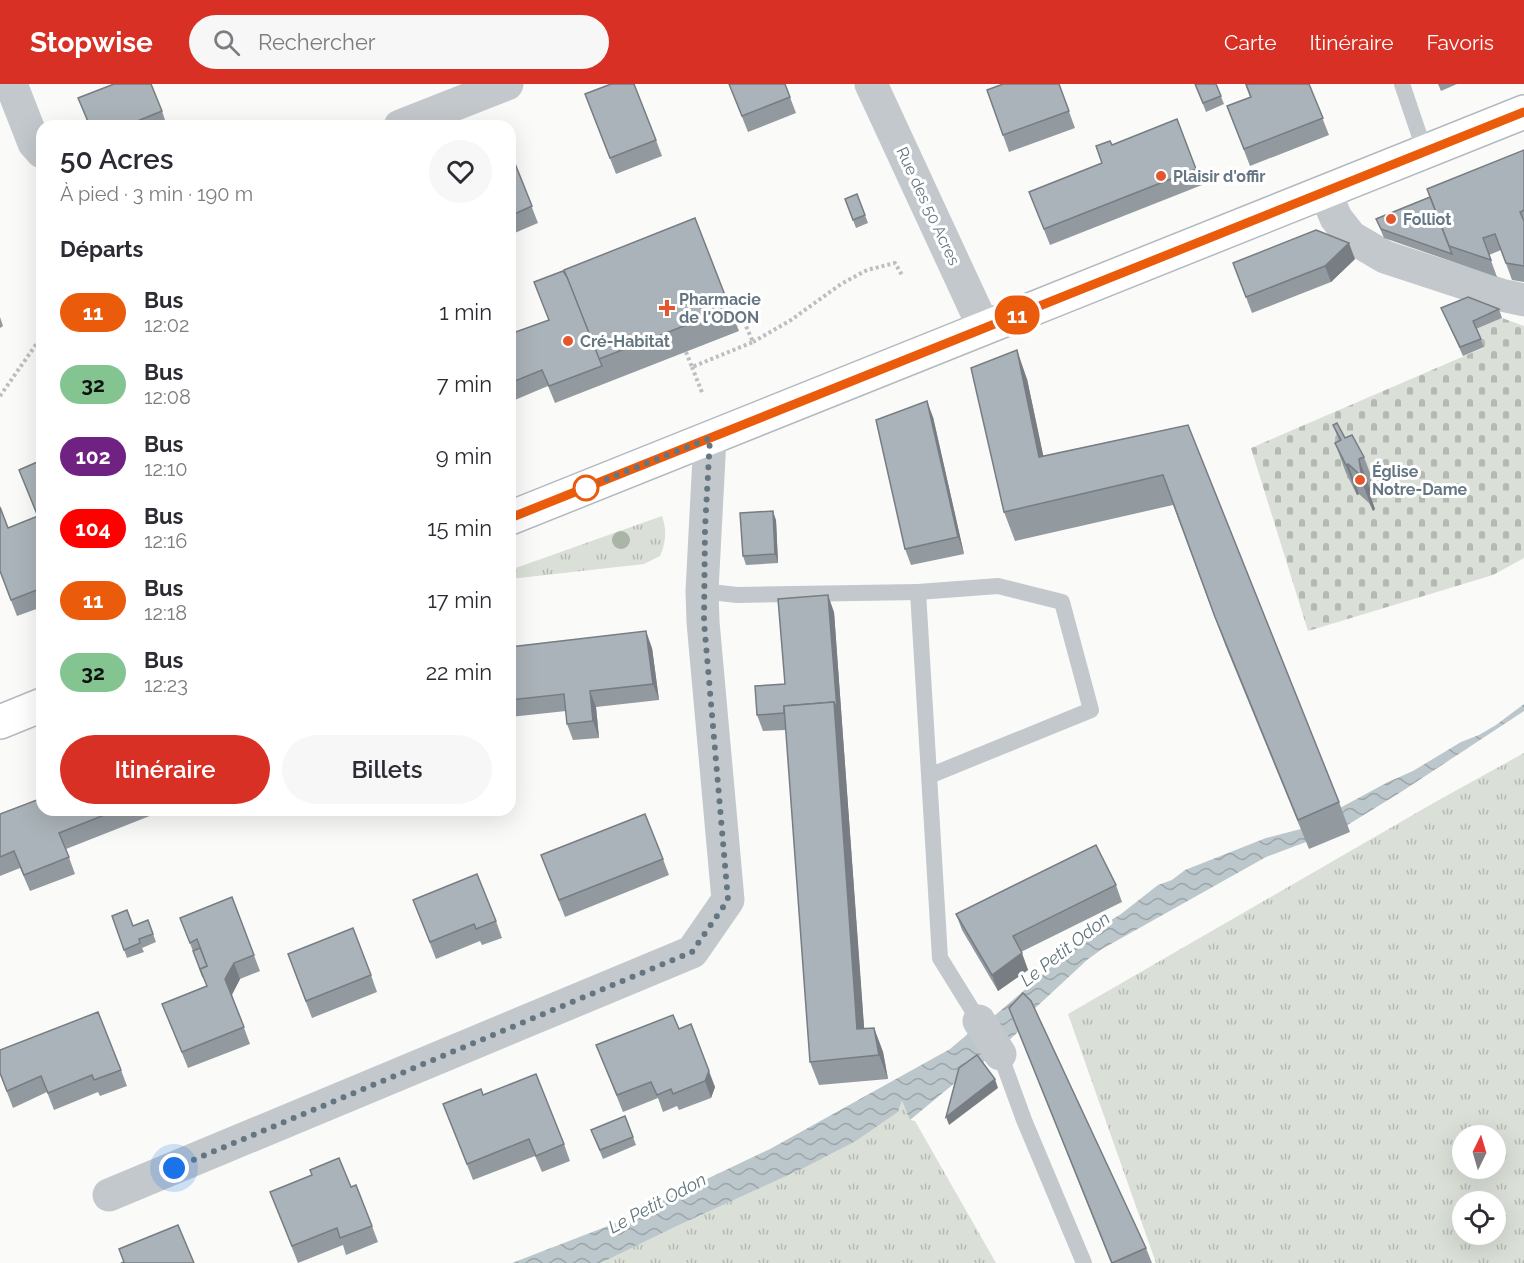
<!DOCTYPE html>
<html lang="fr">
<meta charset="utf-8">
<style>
body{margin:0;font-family:Raleway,sans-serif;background:#f7f7f7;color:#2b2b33;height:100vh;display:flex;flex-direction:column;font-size:22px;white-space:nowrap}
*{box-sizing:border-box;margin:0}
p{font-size:20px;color:#7c7c81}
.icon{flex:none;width:33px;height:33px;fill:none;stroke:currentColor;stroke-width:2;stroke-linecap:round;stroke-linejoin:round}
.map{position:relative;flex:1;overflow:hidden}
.side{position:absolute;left:36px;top:36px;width:480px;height:696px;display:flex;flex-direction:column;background:#fff;border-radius:18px;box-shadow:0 6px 24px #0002}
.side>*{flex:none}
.badge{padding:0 12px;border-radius:20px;font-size:21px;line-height:39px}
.needle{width:39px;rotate:5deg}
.tools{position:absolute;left:1452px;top:1041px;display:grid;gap:12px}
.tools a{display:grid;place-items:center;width:54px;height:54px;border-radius:50%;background:#fff;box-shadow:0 6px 24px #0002;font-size:30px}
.you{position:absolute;width:30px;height:30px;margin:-15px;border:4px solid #fff;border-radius:50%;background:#1a73e8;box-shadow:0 0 0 9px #1a73e833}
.map>.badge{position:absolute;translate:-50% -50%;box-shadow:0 0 0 3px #fff}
h2{padding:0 24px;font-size:22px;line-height:54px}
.round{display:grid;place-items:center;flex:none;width:63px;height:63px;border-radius:32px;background:#f7f7f7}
.headline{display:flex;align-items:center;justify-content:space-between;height:102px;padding:0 24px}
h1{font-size:28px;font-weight:600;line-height:45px}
.primary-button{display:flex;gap:12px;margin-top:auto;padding:12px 24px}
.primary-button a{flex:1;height:69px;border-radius:36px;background:#d93025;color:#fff;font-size:24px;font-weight:600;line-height:69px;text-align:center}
.primary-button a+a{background:#f7f7f7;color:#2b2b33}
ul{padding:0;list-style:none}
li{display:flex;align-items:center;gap:18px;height:72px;padding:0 24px}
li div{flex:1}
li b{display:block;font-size:22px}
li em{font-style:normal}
li .badge{min-width:66px;font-weight:700;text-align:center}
header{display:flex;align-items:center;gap:36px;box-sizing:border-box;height:84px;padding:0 30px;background:#d93025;color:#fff}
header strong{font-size:28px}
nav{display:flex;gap:33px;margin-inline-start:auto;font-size:21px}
.search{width:420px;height:54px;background:#f7f7f7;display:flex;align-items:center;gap:15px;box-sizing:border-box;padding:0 21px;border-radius:33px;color:#7c7c81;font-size:22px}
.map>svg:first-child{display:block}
</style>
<header>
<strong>Stopwise</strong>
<div class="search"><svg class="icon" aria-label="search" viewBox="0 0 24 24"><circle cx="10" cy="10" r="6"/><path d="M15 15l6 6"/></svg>Rechercher</div>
<nav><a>Carte</a><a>Itinéraire</a><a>Favoris</a></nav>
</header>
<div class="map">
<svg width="1524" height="1179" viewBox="0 0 1524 1179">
<defs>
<pattern id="grass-tufts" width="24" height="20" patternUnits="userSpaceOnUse" patternTransform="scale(1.5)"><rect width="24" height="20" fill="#dadfd7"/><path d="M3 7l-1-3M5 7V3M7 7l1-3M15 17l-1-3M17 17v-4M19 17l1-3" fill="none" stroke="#b4b9b4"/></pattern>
<pattern id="cemetery-stones" width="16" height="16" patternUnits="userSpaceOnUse" patternTransform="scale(1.5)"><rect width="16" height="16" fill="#dadfd7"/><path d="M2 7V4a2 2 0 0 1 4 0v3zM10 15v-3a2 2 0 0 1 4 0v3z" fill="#b4b9b4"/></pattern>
<pattern id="water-waves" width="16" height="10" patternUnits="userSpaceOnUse" patternTransform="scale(1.5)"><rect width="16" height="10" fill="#bbc7cb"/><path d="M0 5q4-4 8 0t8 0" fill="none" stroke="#9ca6aa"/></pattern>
</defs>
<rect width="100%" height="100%" fill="#fafaf8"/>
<!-- grass -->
<g fill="url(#grass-tufts)" fill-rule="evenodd">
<path d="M662 432C667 446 666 458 660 472L644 480 510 495V486Z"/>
<path d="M1524 669V1179H1156L1068 930 1437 717ZM1462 1052H1496V1084H1462ZM1462 1118H1496V1150H1462Z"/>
<polygon points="902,1017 910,1036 915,1037 996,1179 601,1179 677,1142 804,1084 856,1057 898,1028"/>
</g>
<!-- cemetery -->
<polygon fill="url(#cemetery-stones)" points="1502,234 1524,242 1524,474 1493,491 1308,547 1251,364 1483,264 1476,245"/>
<!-- water -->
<polygon fill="url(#water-waves)" points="1524,620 1524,627 1401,708 1341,745 1266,773 1102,865 1087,876 1031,928 1019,947 989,974 962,993 910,1036 902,1017 898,1028 856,1057 804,1084 677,1142 601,1179 512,1179 626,1135 628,1138 650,1122 770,1065 950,965 969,949 993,933 1093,847 1121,830 1158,801 1172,796 1185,786 1266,754 1301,745 1388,698 1413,687 1461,658 1479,651 1496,641"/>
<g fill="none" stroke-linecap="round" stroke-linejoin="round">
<!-- secondary casing -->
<g stroke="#b3babf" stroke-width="36">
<g id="secondary">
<polyline points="510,434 1524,28"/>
<polyline points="0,638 42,621"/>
</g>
</g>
<!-- path -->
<g stroke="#bbbfc2" stroke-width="4" stroke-dasharray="3 3" stroke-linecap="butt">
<polyline points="753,258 791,236 841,200 867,186 895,179 902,191"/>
<polyline points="686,268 692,283 753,258 731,208"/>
<polyline points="692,283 703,311"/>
<polyline points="0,312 42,252"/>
</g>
<!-- service -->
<g stroke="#c3c8cc" stroke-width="16">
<polyline points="1402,0 1425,68"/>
<polyline points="702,507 737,511 918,508"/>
<polyline points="929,692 1091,626 1062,518 998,502 918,508 940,874 979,937"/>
<polyline points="1000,970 1024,1036 1084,1179"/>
</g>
<!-- minor -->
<g stroke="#c3c8cc" stroke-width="33">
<polyline points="11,0 34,59 42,68"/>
<polyline points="871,0 984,244"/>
<polyline points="400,42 507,0"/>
<polyline points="1325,108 1336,134 1351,153 1385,173 1501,211 1524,216"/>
<polyline points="979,937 1000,970"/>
<polyline points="109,1111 692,868 728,816 703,538 702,507 710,354"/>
</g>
<!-- secondary -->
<use href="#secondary" stroke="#fff" stroke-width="33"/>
</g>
<!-- trees -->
<circle fill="#aab4a7" cx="621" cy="456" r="9"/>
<!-- wall -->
<g fill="#929a9f">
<polygon points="729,0 785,0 796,29 748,48"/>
<polygon points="1059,0 1075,44 1009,68 987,6"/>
<polygon points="1195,0 1216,0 1224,20 1206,28"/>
<polygon points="1245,0 1309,0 1329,51 1250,82 1227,22 1250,13"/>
<polygon points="1438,0 1457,0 1441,7"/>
<polygon points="585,10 656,56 662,72 616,90"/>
<polygon points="78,14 162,27 167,42 89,42"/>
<polygon points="1177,35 1202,101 1050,161 1029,108 1102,79 1096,62 1112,61"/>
<polygon points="1524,66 1524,198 1512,196 1501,166 1489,171 1497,193 1384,154 1376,135 1430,113"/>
<polygon points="510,67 538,139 510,151"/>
<polygon points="857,110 868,139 856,144 845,115"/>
<polygon points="1355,175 1331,198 1252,229 1233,179"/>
<polygon points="567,193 730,224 739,247 555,319 548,302 510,318 510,250 549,236"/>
<polygon points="1441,224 1499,225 1502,234 1476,245 1484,263 1463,272"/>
<polygon points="0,233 3,242 0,244"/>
<polygon points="1027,295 1043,372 1188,341 1339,718 1350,748 1309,765 1226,563 1173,421 1015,457 1004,428"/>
<polygon points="933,333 964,470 911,481 905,465"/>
<polygon points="1333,341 1345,354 1364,373 1375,402 1370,405 1370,411 1375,425 1373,427 1369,419 1359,410 1357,411 1346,389 1335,359 1339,357"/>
<polygon points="42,376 42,523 17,532 0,488 0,423 8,444 37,432"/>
<polygon points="776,436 778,479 746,481 743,472"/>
<polygon points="834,528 864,945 874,944 883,968 888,995 819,1001 810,978 786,646 763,647 757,631 785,600"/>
<polygon points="510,563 652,564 659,616 596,623 599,654 573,656 567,640 566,627 510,633"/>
<polygon points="42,726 165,726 66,765 75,790 30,807 20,784 0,792 0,730"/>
<polygon points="541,771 663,775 669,791 565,833"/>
<polygon points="1116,801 1122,818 1021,868 1028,886 998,907 962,846 956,830"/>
<polygon points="232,813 260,887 240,895 232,911 250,960 188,984 162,920 207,903 180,834"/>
<polygon points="413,816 496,837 502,854 482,861 480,857 436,875"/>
<polygon points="112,832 133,842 148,836 156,858 142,864 144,868 127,874"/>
<polygon points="294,887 371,891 377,908 312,934"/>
<polygon points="1009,924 1146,1164 1152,1179 1111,1179"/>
<polygon points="679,945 715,1003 711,1014 679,1026 677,1022 663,1028 658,1014 623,1028 596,961"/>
<polygon points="0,966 121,986 127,1002 100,1012 98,1008 54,1026 47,1008 13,1024 0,990"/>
<polygon points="483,1011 564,1060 570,1077 542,1088 535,1072 473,1096 443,1020"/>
<polygon points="625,1032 636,1061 603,1075 591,1046"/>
<polygon points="351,1103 372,1142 378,1158 346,1171 343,1161 298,1179 270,1108"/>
</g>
<!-- shaded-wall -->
<g fill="#777d82">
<polygon points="1349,159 1355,175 1331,198 1325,182"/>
<polygon points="1017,266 1027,295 1050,403 1039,373"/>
<polygon points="927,317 933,333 964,470 958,453"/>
<polygon points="1359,375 1370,405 1370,411 1375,425 1373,427 1362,398"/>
<polygon points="1348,380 1359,410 1357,411 1346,381"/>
<polygon points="773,427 776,436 778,479 775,470"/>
<polygon points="828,511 834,528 866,969 857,945 834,618"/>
<polygon points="646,547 652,564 659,616 653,600"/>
<polygon points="590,607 596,623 599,654 593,637"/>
<polygon points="1022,869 1028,886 998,907 992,891"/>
<polygon points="234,879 240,895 231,912 225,895"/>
<polygon points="874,944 883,968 888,995 879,971"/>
<polygon points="709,987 715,1003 711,1014 705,997"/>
<polygon points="995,995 998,1004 949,1041 946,1033"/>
</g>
<!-- building -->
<g fill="#aab3b9" stroke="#777d82" stroke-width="1.5">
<polygon points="114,0 151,0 162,27 125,42 90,42 78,14"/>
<polygon points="611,0 634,0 656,56 610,74 585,10"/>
<polygon points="729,0 785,0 790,13 742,32"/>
<polygon points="1003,0 1059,0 1069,27 1003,51 987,6"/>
<polygon points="1195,0 1216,0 1221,12 1203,19"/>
<polygon points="1246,0 1309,0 1323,34 1244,65 1227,22 1251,13"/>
<polygon points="1177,35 1196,85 1044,145 1029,108 1102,79 1096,62 1110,57 1112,61"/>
<polygon points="1524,66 1524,126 1520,128 1524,137 1524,182 1506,179 1495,150 1483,154 1491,176 1449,162 1427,105"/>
<polygon points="510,67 532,122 510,132"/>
<polygon points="857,110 865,131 853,136 845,115"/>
<polygon points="1430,113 1452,170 1381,145 1376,135"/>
<polygon points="695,134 730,224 599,275 564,186"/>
<polygon points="1316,146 1349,159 1325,182 1246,213 1233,179"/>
<polygon points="563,187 567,193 602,282 549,302 542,286 510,299 510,250 549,236 534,198"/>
<polygon points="1468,213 1499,225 1473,237 1481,255 1460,263 1441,224"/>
<polygon points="1017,266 1039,373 1188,341 1339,718 1298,736 1215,533 1163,391 1004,428 971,284"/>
<polygon points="927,317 958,453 905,465 876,336"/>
<polygon points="1337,339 1345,354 1352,351 1364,373 1359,375 1361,388 1365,396 1362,398 1358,389 1348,380 1346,381 1335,359 1341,356 1333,341"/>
<polygon points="42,376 42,439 41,440 19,386"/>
<polygon points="0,423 8,444 38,432 42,443 42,504 11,516 0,487"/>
<polygon points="773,427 775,470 743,472 740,429"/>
<polygon points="828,511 837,625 834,618 784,622 784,629 757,631 755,602 785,600 778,515"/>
<polygon points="646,547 653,600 590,607 593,637 567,640 564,610 510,616 510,563"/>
<polygon points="834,618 857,945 874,944 879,971 810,978 784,622"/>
<polygon points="42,714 42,726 117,726 59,749 69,773 24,791 14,767 0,773 0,730"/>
<polygon points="645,730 663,775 559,816 541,771"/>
<polygon points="1096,761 1116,801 1013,852 1022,869 992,891 956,830"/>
<polygon points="477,790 496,837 476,845 474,840 430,858 413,816"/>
<polygon points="232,813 254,871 234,879 225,895 244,943 182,968 162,920 207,902 200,885 207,882 197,855 190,859 180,834"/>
<polygon points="127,826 133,842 148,836 153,850 139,855 140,859 124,866 112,832"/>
<polygon points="353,844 371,891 306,917 288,870"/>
<polygon points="200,864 207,882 200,885 203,893 193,867"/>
<polygon points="1023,909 1031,917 1146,1164 1112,1179 1009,924"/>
<polygon points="98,928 121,986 94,996 92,991 48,1009 41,992 7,1007 0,989 0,966"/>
<polygon points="673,931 679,945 691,940 709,987 705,997 673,1010 671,1005 657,1011 651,998 617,1011 596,961"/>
<polygon points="977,971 995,995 946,1033 959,984"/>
<polygon points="536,990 564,1060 536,1072 529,1055 467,1080 443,1020 481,1005 483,1011"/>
<polygon points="625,1032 633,1053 600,1066 591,1046"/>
<polygon points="339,1074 351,1103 356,1101 372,1142 340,1154 337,1144 292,1162 270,1108 312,1091 310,1086"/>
<polygon points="178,1141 194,1179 121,1179 124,1178 119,1165"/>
</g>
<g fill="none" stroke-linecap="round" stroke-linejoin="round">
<!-- line casing -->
<g stroke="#fff" stroke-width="14">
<polyline id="line" points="510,434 1524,28"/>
</g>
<!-- line -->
<use href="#line" stroke="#ea5b0c" stroke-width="9"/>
<!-- walk -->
<polyline stroke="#657683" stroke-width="6" stroke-dasharray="0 10.8" points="174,1084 692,868 728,816 704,538 705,444 710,354 582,405 586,404"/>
</g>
<!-- markers -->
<g fill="#e4572e" stroke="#fff" stroke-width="2">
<circle cx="1161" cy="92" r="6"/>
<circle cx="1391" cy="135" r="6"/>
<path d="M664 215h6v6h6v6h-6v6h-6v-6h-6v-6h6z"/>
<circle cx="568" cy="257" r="6"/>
<circle cx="1360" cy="396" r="6"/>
</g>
<circle fill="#fff" stroke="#ea5b0c" stroke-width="3" cx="586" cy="404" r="12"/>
<g text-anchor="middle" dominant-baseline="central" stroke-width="6" stroke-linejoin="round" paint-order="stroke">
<!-- poi labels -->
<g font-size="16" font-weight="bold" fill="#657683" stroke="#fff" text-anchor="start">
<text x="1173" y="92">Plaisir d'offir</text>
<text x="1403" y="135">Folliot</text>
<text x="679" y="215">Pharmacie<tspan x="679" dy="18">de l'ODON</tspan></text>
<text x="580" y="257">Cré-Habitat</text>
<text x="1372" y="387">Église<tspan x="1372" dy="18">Notre-Dame</tspan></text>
</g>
<!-- street labels -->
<g font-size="16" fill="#657683" stroke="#fff">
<text transform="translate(928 122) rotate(65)">Rue des 50 Acres</text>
</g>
<!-- water labels -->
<g font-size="18" font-style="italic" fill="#60757c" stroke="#fff">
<text transform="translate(1065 865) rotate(-38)">Le Petit Odon</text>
<text transform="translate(657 1119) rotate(-28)">Le Petit Odon</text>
</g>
</g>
</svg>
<div class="tools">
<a><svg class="needle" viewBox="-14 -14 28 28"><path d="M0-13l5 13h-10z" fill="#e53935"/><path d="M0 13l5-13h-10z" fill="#7c7c81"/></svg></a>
<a><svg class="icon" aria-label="locate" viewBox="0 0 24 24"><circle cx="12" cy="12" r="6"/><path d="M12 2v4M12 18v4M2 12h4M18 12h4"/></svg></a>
</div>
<div class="you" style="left:174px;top:1084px"></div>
<b class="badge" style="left:1017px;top:231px;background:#ea5b0c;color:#fff">11</b>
<section class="side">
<div class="headline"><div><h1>50 Acres</h1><p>À pied · 3 min · 190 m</p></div><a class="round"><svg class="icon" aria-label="heart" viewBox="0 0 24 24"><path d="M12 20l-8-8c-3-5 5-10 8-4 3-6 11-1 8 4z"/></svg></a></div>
<h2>Départs</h2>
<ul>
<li><span class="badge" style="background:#ea5b0c;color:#fff">11</span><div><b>Bus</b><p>12:02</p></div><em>1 min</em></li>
<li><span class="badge" style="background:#83c491;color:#111">32</span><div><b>Bus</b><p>12:08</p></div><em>7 min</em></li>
<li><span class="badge" style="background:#702283;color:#fff">102</span><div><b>Bus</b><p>12:10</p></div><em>9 min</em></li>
<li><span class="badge" style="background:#f00;color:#fff">104</span><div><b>Bus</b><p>12:16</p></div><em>15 min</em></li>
<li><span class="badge" style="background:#ea5b0c;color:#fff">11</span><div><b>Bus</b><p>12:18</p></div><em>17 min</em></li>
<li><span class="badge" style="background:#83c491;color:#111">32</span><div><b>Bus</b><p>12:23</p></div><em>22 min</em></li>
</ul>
<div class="primary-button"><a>Itinéraire</a><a>Billets</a></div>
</section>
</div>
